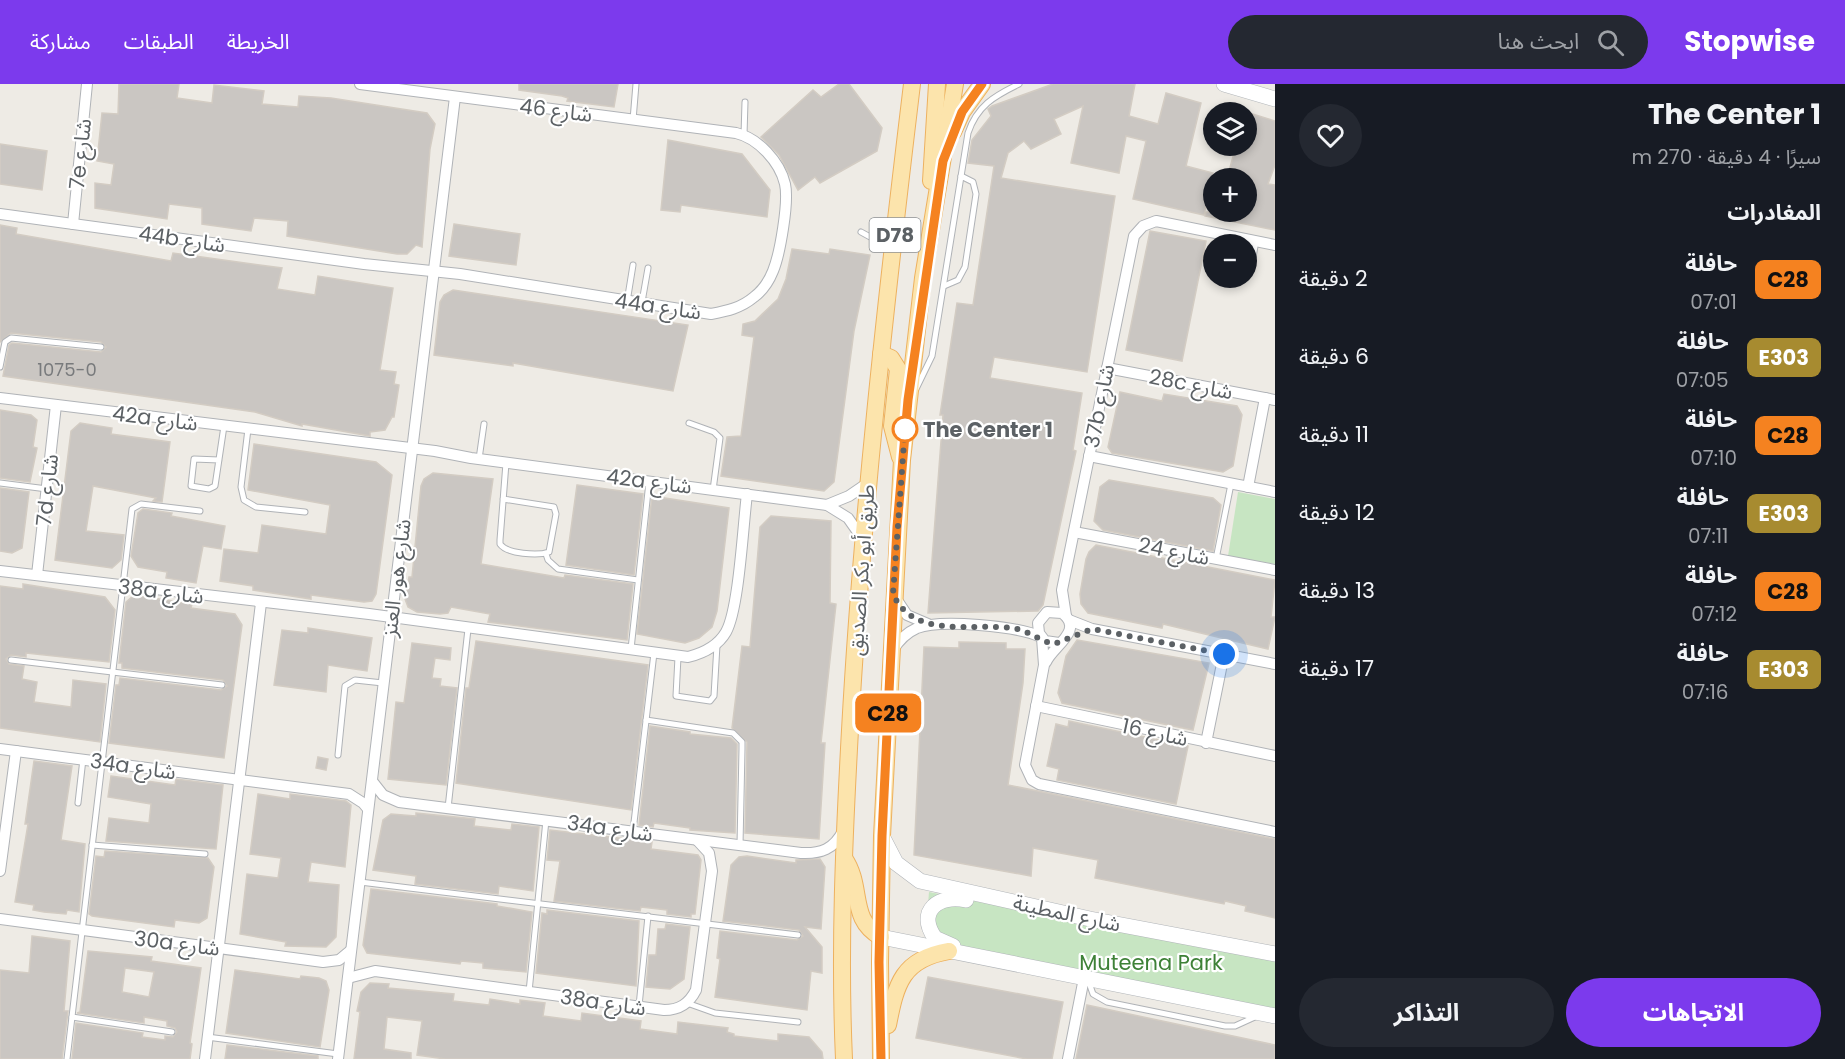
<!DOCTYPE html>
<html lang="ar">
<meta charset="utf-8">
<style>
body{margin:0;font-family:Poppins,"Noto Sans Arabic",sans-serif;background:#242831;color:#f1f3f6;direction:rtl;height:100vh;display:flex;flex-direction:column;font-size:22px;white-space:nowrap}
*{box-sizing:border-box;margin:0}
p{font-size:20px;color:#9ea1a6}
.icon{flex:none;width:33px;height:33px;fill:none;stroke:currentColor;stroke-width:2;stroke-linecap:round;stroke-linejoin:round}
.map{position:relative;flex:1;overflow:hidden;direction:ltr}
.drawer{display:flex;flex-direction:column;background:#171b24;width:570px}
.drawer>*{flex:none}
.badge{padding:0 12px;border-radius:9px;font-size:21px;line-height:39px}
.controls{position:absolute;left:1203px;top:18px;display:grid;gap:12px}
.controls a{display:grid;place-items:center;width:54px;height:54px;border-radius:50%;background:#171b24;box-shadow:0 3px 9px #0003;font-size:30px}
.you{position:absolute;width:30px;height:30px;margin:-15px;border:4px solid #fff;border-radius:50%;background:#1a73e8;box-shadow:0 0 0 9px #1a73e833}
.map>.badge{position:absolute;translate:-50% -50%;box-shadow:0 0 0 3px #fff}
h2{padding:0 24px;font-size:22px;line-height:54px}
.round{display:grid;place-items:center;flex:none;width:63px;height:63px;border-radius:32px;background:#242831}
.summary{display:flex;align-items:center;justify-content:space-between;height:102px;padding:0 24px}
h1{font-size:28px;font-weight:700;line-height:45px}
.primary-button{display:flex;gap:12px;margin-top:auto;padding:12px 24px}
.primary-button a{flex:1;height:69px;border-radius:36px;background:#7c3aed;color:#fff;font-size:24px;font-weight:700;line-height:69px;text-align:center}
.primary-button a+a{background:#242831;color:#f1f3f6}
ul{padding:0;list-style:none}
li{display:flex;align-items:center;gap:18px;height:78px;padding:0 24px}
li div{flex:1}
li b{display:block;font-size:22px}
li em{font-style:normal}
li .badge{min-width:66px;font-weight:700;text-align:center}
header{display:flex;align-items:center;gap:36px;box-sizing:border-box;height:84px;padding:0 30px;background:#7c3aed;color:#fff}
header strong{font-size:28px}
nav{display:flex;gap:33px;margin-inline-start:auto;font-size:21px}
.search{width:420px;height:54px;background:#242831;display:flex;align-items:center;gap:15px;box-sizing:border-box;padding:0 21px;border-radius:33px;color:#9ea1a6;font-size:22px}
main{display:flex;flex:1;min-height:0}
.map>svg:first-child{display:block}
</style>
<header>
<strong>Stopwise</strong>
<div class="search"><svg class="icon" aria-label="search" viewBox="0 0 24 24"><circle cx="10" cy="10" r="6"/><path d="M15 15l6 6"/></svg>ابحث هنا</div>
<nav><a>الخريطة</a><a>الطبقات</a><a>مشاركة</a></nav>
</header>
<main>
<section class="drawer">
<div class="summary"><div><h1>The Center 1</h1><p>سيرًا · 4 دقيقة · 270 m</p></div><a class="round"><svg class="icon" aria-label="heart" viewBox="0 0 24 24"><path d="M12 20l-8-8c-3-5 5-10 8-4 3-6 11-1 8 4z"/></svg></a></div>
<h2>المغادرات</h2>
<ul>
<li><span class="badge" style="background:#f58220;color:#111">C28</span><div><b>حافلة</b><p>07:01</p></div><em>2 دقيقة</em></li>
<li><span class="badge" style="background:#a78b30;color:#fff">E303</span><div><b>حافلة</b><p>07:05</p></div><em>6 دقيقة</em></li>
<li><span class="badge" style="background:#f58220;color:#111">C28</span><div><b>حافلة</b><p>07:10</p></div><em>11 دقيقة</em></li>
<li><span class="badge" style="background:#a78b30;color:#fff">E303</span><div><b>حافلة</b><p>07:11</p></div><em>12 دقيقة</em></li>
<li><span class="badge" style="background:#f58220;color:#111">C28</span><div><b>حافلة</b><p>07:12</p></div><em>13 دقيقة</em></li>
<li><span class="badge" style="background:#a78b30;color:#fff">E303</span><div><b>حافلة</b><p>07:16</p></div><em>17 دقيقة</em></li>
</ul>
<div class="primary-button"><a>الاتجاهات</a><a>التذاكر</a></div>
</section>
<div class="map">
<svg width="1275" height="975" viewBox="0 0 1275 975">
<rect width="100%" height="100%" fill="#eeebe5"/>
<!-- green -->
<g fill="#c7e5c2">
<polygon points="1238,408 1275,415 1275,480 1228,472"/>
<polygon points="929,808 1275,876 1275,928 925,859"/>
</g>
<!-- building -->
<g fill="#cac6c2" stroke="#d3ccc3" stroke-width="1.5" fill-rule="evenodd">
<polygon points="119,0 179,0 177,14 212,19 214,1 264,7 262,20 298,23 299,12 331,14 427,29 435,40 430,65 422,163 416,161 407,170 397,170 287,152 288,137 254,134 251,147 202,140 202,124 169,120 167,135 95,124 95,99 111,101 114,80 97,77 102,29 118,30"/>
<polygon points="519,0 618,0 614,23 567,17 568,14 562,12 519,6"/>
<polygon points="839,0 849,0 882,44 877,67 820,99 815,93 798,106 779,71 761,53 813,6 821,13"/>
<polygon points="1053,0 1135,0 1129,32 1158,40 1166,9 1201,19 1186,82 1213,89 1204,131 1133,115 1146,57 1126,52 1119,89 1071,79 1083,22 1054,35 1061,50 1031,65 1024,57 1008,69 1001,94 1115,112 1087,288 994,273 990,294 1082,309 1073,366 1076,367 1043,521 1038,527 928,529 943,331 940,331 957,219 973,221 994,82 968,79 972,56 991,32 988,25 992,22"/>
<polygon points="1246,28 1275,37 1275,81 1268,100 1275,101 1275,146 1205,132 1206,128 1246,128 1246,94 1227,94 1236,62 1246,62"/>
<polygon points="668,56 742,70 770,106 767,133 681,121 680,128 661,126"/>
<polygon points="0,60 47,67 42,106 0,100"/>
<polygon points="454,140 520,150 516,181 449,172"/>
<polygon points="0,141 17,144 16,150 171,177 173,169 282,184 277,205 315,211 318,192 393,204 380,286 396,288 394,300 399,301 394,333 392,333 385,346 370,348 370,352 302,340 302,342 255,328 3,292 9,261 12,259 101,268 106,263 101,258 11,249 0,258"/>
<polygon points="1150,147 1206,157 1182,277 1126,266"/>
<polygon points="792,165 829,170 830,165 870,171 854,247 834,398 824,407 721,392 727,353 741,352 754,253 742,251 743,240 755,237 778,215 786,195"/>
<polygon points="453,206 688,241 673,307 513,279 513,282 434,271 440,218 444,211"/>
<polygon points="1120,308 1162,317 1164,310 1237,322 1242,331 1233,382 1223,388 1112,369 1108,363"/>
<polygon points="0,326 31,331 37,336 33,363 37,364 30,398 0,394"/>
<polygon points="80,339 112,344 111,350 170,358 162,418 153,417 156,414 93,402 86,447 124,451 121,476 112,484 55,476 71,347"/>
<polygon points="254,360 376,378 392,391 376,510 372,517 364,518 311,511 311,515 253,506 253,502 220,497 224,465 258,469 262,441 326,450 330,421 248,406"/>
<polygon points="433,389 493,395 481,480 564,494 565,491 633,500 627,556 488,538 490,530 451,523 448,529 440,530 417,528 408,523 405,515 409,493 412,493 421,402 424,395"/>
<polygon points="1109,396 1213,414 1221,421 1213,467 1103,446 1094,437 1100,403"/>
<polygon points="577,401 643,410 634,491 566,481"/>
<polygon points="0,404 29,408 22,464 12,469 0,467"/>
<polygon points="652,412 729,424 717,527 712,543 699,554 685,559 637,550"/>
<polygon points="143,425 172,429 171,432 225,442 221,465 203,462 196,499 166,494 167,488 138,483 131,472 138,429"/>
<polygon points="771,432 831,437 830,519 836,520 821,659 825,659 819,755 745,749 747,658 732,644 742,562 750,563 760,443"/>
<polygon points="1096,461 1275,496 1271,533 1275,533 1268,565 1163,540 1162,544 1088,529 1081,520 1080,510 1086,475 1089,468"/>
<polygon points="23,500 105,513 115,526 109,578 26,569 26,573 11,571 6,575 9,580 24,582 22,595 37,598 34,618 71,623 73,596 106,600 100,658 0,644 0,502 23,505"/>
<polygon points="134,511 192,520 191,524 235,530 242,541 224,674 109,659 116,601 119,601 120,594 221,606 227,602 223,596 122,584 122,579 119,579 126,518"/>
<polygon points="308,544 372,554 367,587 328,581 326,608 274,601 282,546 308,549"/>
<polygon points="1077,556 1209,579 1193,646 1062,619 1058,609 1066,572"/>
<polygon points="476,557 648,581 631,726 456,699 466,604 469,604"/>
<polygon points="959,558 1006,559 1006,565 1025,565 1023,599 1008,701 1275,755 1275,834 1245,827 1246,822 1225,817 1224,820 1095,794 1098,776 1033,764 1031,792 914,771 924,563 959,564"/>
<polygon points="412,559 451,564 450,576 435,574 432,594 441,595 440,602 457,604 446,701 388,695 396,618 404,619"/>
<polygon points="1069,637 1188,662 1176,720 1057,696 1059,685 1047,682 1056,640 1068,643"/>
<polygon points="650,642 690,648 690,650 731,654 737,660 735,749 690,746 690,744 654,739 653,743 639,741"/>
<polygon points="318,673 328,675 326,686 316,684"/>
<polygon points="34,677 72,682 61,756 85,760 79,828 67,826 66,830 44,828 33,826 34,821 15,818 28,740 25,740"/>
<polygon points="111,692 175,701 176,695 223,701 216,765 106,757 109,734 149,739 151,720 108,713"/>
<polygon points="258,710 290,715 290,710 346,717 351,721 345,783 311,778 308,798 339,801 336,853 326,863 285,862 286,858 240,850 247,790 278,794 281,774 250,770"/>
<polygon points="416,729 475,735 474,742 511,746 512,740 539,743 533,807 499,802 498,810 415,800 416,792 373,786 383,736 391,730 416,732"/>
<polygon points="550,746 652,758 651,765 698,771 701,776 695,830 691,830 691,833 667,830 667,826 641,823 640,827 554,817 560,777 547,776"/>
<polygon points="105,767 208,774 214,783 207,834 199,839 175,836 174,843 92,832 89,830 96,772 104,773"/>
<polygon points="747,772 796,779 796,776 820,775 825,783 821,845 805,843 822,863 822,889 811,887 807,926 715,913 720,875 717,874 720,847 797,856 803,852 799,846 723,837 731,781 739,773"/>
<polygon points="371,805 497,820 497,822 532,828 526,888 483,884 483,879 461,877 460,880 367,869 363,861"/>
<polygon points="547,826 639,837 636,902 536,889 542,829 547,830"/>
<polygon points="666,840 690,843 684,895 670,905 646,903 649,871 656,871 658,845 665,845"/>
<polygon points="32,852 70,857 64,927 68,927 62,975 0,975 0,886 29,889"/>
<path d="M88 867 152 873 151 877 201 884 190 959 192 960 190 975H72L76 939 143 949 142 953 165 956V952L173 953 177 948 175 944 167 942V937L144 933V939L77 929 80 928ZM125 884 154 888 149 913 122 908Z"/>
<polygon points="235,886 300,895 301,892 319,894 326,897 329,906 320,963 226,949"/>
<polygon points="928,893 1063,918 1052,975 1027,975 916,954"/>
<polygon points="370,899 389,900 388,904 454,910 453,917 489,921 490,915 520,920 520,916 545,919 543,932 581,937 582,929 641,937 640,945 677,950 678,938 728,944 727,948 734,950 734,952 778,957 778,950 809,953 822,968 823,975 445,975 417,971 422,937 387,933 384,965 411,969 411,975 354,975 360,928 357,927 361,908"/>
<polygon points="1087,921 1275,961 1275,975 1076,975"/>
<polygon points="227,961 318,972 318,975 225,975"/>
</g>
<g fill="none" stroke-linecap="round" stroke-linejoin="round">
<!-- lane casing -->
<g stroke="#b0b3b7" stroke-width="7">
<g id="lane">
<polyline points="633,36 636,0"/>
<polyline points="744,51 745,18"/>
<polyline points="861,148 872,154 890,156"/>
<polyline points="1251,184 1256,157"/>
<polyline points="944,202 958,196 965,183 976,110 973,98 961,92"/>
<polyline points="627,218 633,181"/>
<polyline points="642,218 648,184"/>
<polyline points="0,283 5,258 11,254 101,263"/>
<path d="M916 305 932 272 968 49C977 22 994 12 1019 0"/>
<polyline points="689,339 714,348 720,354 713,406"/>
<polyline points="248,345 241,403 244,416 256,423 305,428"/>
<polyline points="479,375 484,340"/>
<polyline points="219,376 194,375 191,402 209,405 215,402 224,342"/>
<polyline points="0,399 47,405"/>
<path d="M503 415 554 423 556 430 549 468C538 472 507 470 500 460V456L506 379"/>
<polyline points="546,470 548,476 558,485 638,496"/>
<polyline points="1216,475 1231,400"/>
<polyline points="631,565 649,398"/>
<polyline points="678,573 676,612 710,617 714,612 717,561"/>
<polyline points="11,576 222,601"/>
<polyline points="646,636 733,649 742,658 742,665 740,761"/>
<polyline points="338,671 345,602 355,596 383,599"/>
<polyline points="78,719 83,675"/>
<polyline points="448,724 468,545"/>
<polyline points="633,747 654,569"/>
<polyline points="92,761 205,770"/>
<polyline points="360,798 798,851"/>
<polyline points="1088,896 1093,910 1107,918 1225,942 1235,942 1257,932"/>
<polyline points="529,908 546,736"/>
<polyline points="687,919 715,929 798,938"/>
<polyline points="639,922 648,832"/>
<polyline points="72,933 172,948"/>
<polyline points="207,953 338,970"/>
<polyline points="67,975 132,425 141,420 200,427"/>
</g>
</g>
<!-- street casing -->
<g stroke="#b0b3b7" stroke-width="12">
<g id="street">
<path d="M0 130 364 180 460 190 711 230C727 227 741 224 754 213 762 207 769 197 773 187 780 170 789 118 785 100 780 78 758 54 736 49L360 0"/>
<polyline points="73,140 87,0"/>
<polyline points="1107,284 1275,316"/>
<polyline points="0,314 435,367 471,374 827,421 848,434 862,454"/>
<polyline points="1089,372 1275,408"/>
<polyline points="1248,403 1265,314"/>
<polyline points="827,421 849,412 868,399"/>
<polyline points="1074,448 1275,486"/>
<path d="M0 487 369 530 688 573C704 569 718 562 726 548 739 525 743 441 747 410"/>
<polyline points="37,491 56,321"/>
<polyline points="895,513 907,531 928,540"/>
<polyline points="1066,532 1062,506 1134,152 1143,142 1156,137 1275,161"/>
<polyline points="1069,536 1092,545 1275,580"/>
<polyline points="1042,554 1044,581 1025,681 1032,696 1039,700 1275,748"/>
<path d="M893 566C899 556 906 549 917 544 940 535 1018 542 1041 553"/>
<path d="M1046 578C1053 562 1085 546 1062 529L1047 528 1038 539 1039 549 1045 557 1059 559"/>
<polyline points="1036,622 1275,672"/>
<polyline points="1206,659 1224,570"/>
<polyline points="0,665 349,710 363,719 368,725"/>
<path d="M372 697 383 711 399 718 801 769C821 770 834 765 843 747"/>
<polyline points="0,787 16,667"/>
<polyline points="0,835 323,878 339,876 351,866"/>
<path d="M348 894 375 887 664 926C679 926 689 920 696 906L712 787 709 769 697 756"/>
<polyline points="205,975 261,519"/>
<polyline points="338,975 455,13"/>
<polyline points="1068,975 1084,894"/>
</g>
</g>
<!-- secondary casing -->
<g stroke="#b1b5b9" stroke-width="16">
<g id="secondary">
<polyline points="1224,0 1275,15"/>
<polyline points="882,752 896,779 920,797 1090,835 1275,870"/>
<polyline points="881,853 1275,932"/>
<path d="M953 862 935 854C916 827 939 810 966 816"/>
</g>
</g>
<!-- primary casing -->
<g stroke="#edb15f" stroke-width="18">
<g id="primary">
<polyline points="953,48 962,28 982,0"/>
<polyline points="931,97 937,0"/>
<polyline points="881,270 891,274 898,285 892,342 900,373"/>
<path d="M844 774C864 803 848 835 881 853"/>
<path d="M888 941C896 900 902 875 949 867"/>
<path d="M844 975C839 865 844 756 850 646 862 430 886 215 912 0"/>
<polyline points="881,975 880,878 882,752 902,376 923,194 955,0"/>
</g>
</g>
<!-- lane -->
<use href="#lane" stroke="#fff" stroke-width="5"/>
<!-- street -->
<use href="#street" stroke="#fff" stroke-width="10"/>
<!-- secondary -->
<use href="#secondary" stroke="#fff" stroke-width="15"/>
<!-- primary -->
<use href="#primary" stroke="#fce4ac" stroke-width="16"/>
</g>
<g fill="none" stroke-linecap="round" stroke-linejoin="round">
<!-- line casing -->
<g stroke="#fff" stroke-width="14">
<polyline id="line" points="881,975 879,878 882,752 897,443 908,316 943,77 962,28 982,0"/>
</g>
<!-- line -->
<use href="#line" stroke="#f58220" stroke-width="9"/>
<!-- walk -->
<path stroke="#5c6165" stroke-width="6" stroke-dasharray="0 10.8" d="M905 345 893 510C913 555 970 539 1011 544 1027 545 1039 557 1054 560L1092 545 1224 570"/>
</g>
<!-- markers -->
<circle fill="#fff" stroke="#f58220" stroke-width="3" cx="905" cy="345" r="12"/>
<g text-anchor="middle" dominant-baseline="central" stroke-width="4.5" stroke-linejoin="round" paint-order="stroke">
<!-- number labels -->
<g font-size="18" fill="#787a7c">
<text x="67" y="285">1075-0</text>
</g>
<!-- shield labels -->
<rect fill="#fff" stroke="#8d9093" stroke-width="1.5" x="869.5" y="134" width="51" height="34" rx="4.5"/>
<g font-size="20" font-weight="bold" fill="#5c6165">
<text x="895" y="151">D78</text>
</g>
<!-- street labels -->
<g font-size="21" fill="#5c6165" stroke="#fff">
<text transform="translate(556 26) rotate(7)">شارع 46</text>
<text transform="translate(80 70) rotate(-84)">7e شارع</text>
<text transform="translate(182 155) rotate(8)">44b شارع</text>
<text transform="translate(658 222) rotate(8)">44a شارع</text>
<text transform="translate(1191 300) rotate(11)">28c شارع</text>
<text transform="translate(1099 322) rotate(-79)">37b شارع</text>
<text transform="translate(155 334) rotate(7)">42a شارع</text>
<text transform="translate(649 397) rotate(7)">42a شارع</text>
<text transform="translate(47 406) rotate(-84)">7d شارع</text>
<text transform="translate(1174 467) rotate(11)">شارع 24</text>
<text transform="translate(861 486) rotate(-86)">طريق أبو بكر الصديق</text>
<text transform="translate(396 494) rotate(-83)">شارع هور العنز</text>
<text transform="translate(161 507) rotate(7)">38a شارع</text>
<text transform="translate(1155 648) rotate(12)">شارع 16</text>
<text transform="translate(133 682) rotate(8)">34a شارع</text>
<text transform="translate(610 744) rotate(8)">34a شارع</text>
<text transform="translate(1067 829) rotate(12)">شارع المطينة</text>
<text transform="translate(177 859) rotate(7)">30a شارع</text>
<text transform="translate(603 918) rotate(8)">38a شارع</text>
</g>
<!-- stop labels -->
<g font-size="21" font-weight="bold" fill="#5c6165" stroke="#fff" text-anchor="start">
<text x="923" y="345">The Center 1</text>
</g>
<!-- park labels -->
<g font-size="21" fill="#3e8137" stroke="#fff">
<text x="1151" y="878">Muteena Park</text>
</g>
</g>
</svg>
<div class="controls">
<a><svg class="icon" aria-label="layers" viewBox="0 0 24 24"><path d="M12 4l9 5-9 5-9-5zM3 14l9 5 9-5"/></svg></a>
<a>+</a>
<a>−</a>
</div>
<div class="you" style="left:1224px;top:570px"></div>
<b class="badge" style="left:888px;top:629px;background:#f58220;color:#111">C28</b>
</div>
</main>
